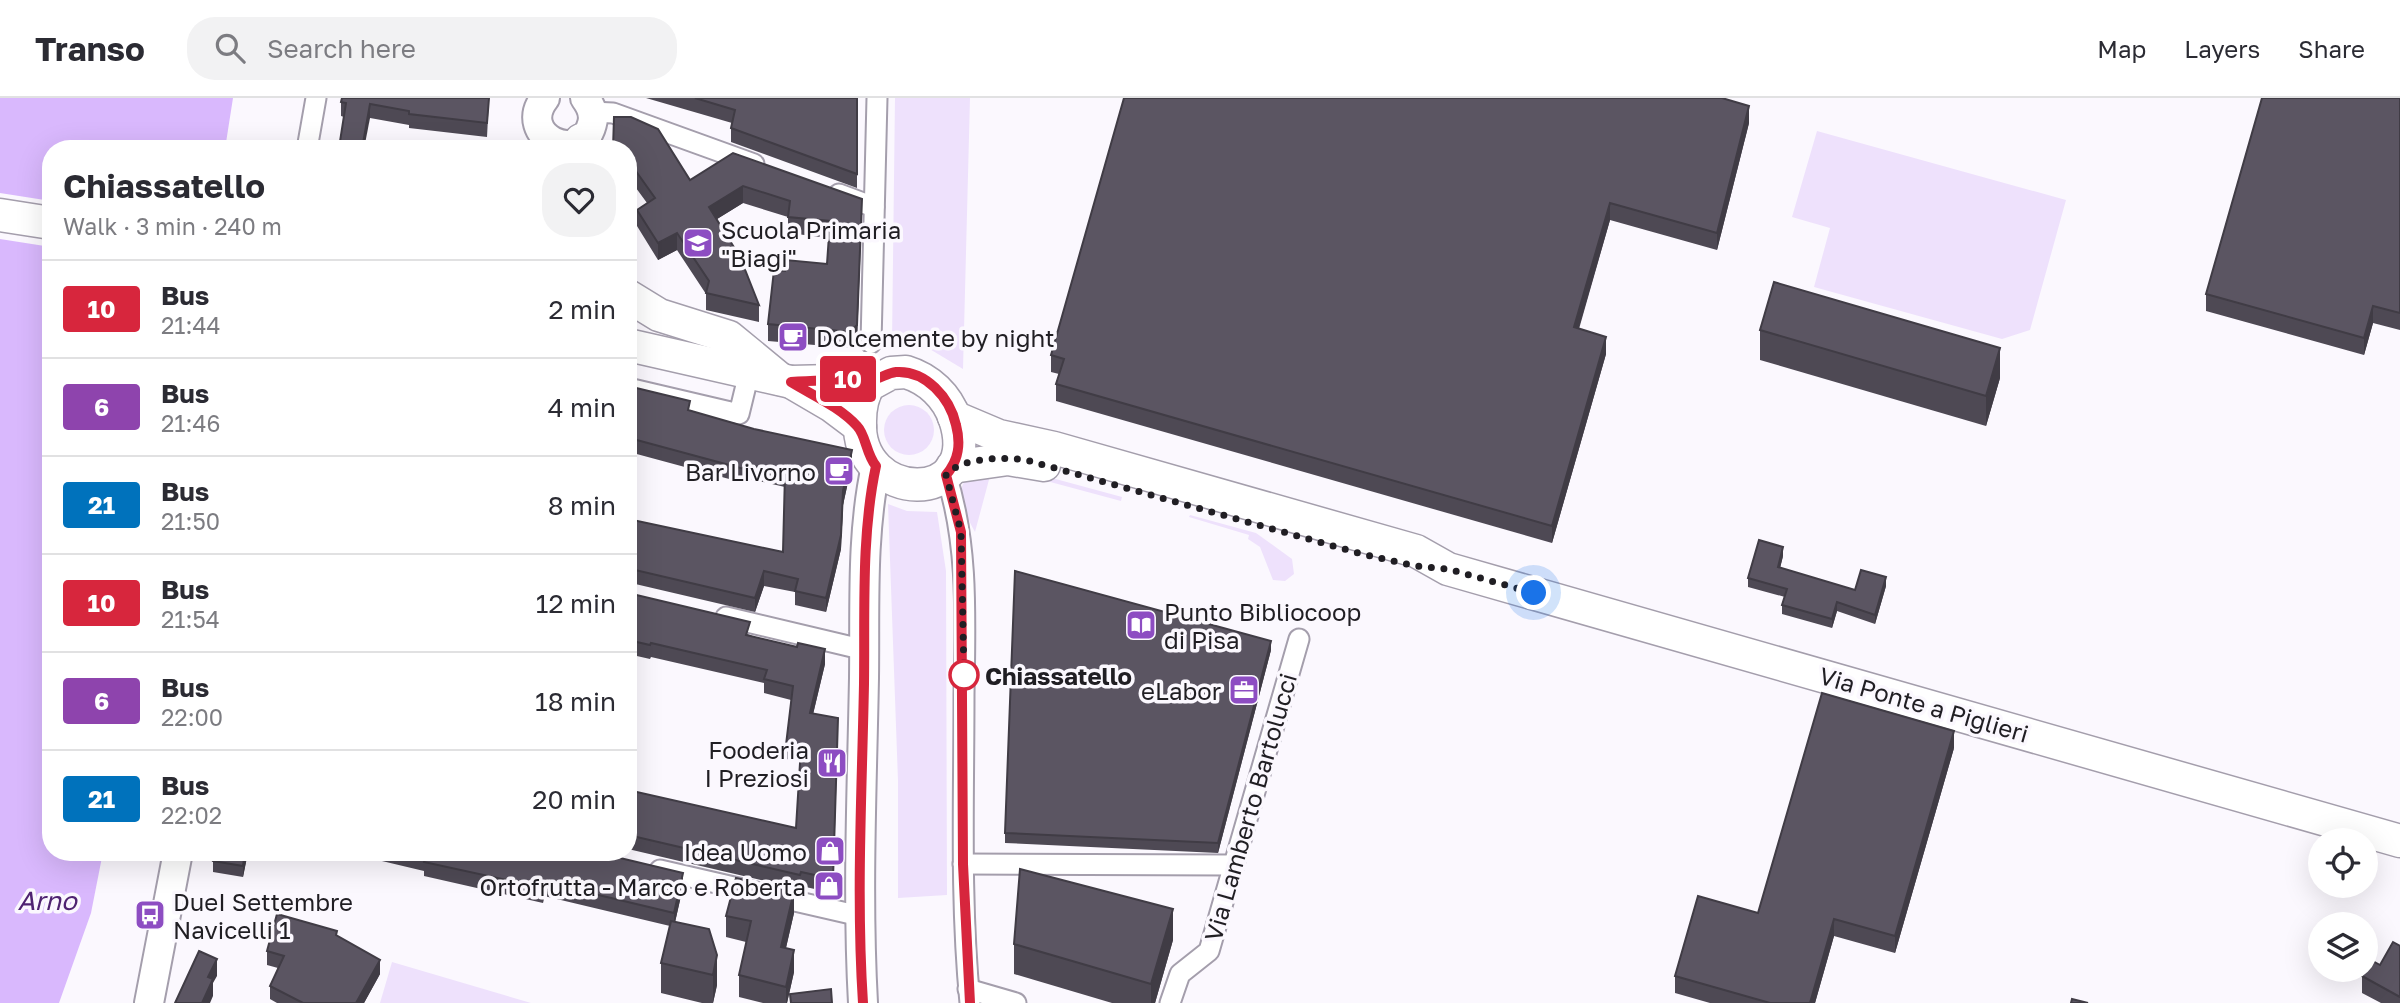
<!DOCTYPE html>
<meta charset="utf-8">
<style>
body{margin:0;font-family:"Golos Text",sans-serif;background:#f2f2f3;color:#2b2b33;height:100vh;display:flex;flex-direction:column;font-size:26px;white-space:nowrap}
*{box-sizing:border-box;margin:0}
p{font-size:23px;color:#7c7c81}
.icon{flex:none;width:38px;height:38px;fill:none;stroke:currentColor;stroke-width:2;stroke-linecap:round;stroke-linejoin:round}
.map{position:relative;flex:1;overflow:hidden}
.panel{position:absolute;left:42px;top:42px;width:595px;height:721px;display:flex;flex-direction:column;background:#fff;border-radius:28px;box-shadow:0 7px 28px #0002}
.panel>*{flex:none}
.badge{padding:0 14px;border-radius:5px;font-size:24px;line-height:46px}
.tools{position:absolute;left:2308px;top:730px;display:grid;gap:14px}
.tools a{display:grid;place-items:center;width:70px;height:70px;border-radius:50%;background:#fff;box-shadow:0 7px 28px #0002;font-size:35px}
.you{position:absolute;width:35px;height:35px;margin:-18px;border:5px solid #fff;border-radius:50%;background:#1a73e8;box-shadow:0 0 0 10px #1a73e833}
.map>.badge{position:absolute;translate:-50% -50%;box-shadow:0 0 0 4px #fff}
.round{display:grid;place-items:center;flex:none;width:74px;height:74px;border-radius:28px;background:#f2f2f3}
.headline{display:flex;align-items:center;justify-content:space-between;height:119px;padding:0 21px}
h1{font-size:33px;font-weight:700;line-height:52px}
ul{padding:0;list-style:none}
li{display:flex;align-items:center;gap:21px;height:98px;padding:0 21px;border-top:2px solid #e1e1e2}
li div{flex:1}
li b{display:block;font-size:26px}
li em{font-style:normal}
li .badge{min-width:77px;font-weight:700;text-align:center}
header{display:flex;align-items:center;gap:42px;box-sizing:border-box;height:98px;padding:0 35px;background:#fff;border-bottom:2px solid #e1e1e2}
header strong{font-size:33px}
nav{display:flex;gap:38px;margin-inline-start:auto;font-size:24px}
.search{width:490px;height:63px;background:#f2f2f3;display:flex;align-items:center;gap:18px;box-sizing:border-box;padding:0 24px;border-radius:28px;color:#7c7c81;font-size:26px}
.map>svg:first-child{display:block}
</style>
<header>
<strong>Transo</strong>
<div class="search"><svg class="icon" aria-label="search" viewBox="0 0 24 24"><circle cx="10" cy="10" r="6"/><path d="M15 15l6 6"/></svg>Search here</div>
<nav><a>Map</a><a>Layers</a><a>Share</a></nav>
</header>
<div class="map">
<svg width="2400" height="905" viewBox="0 0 2400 905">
<rect width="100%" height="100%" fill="#fbf8fe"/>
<!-- green -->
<g fill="#eee1fc">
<polygon points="895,0 970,0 963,271 923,247 892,244"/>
<polygon points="1817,33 2066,102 2030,232 2002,241 1814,189 1830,130 1792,119"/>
<circle cx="909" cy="332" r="25"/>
<path d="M1011 369 1122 399 1121 403 1028 378H990L975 434C950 389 957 371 1011 369Z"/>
<polygon points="888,406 907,413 937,414 946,473 947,797 898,800 898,683"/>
<polygon points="1190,417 1256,435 1292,461 1294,476 1285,483 1273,482 1260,449 1248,441 1249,437 1189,419"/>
<polygon points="392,864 531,905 380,905"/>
</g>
<!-- water -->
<polygon fill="#d9b8fd" points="0,0 233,0 225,51 51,51 51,754 103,754 91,815 59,905 0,905"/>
<!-- pier -->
<polygon fill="#fbf8fe" points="0,95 51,103 51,149 0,141"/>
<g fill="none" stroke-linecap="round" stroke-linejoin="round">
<!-- street casing -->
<g stroke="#a49eac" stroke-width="23">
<g id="street">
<polyline points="592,14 613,15 754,66"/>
<polyline points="307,51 316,0"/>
<polyline points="839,96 874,109"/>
<polyline points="871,245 877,0"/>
<polyline points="628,290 739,316 749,275"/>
<path d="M946 377C969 447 965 524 964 597 964 700 960 803 970 905"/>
<polyline points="726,519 865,552"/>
<polyline points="963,766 1231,767"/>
<polyline points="660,772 860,818"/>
<polyline points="968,891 1016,905"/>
<polyline points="1170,905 1180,876 1209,853 1299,541"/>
</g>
</g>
<!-- secondary casing -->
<g stroke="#a49eac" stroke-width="32">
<g id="secondary">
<path d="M545 0C515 38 581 69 592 26 595 16 591 8 585 0"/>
<polyline points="149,905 178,754"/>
<path d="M863 905C857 797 862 688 864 580 865 511 861 436 876 368"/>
</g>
</g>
<!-- primary casing -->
<g stroke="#a49eac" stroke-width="35">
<g id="primary">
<polyline points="581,42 588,51"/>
<polyline points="0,117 51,125"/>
<polyline points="628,198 659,217 729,239 780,281"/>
<polyline points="628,247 791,284 832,308 860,329"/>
<path d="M906 274C929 281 947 298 955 321 984 410 856 406 860 323 860 310 862 298 869 287L891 275Z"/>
<polyline points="791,284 875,282"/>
<polyline points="954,319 999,338 1054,350 1416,453 1448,471 2400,743"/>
<polyline points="952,369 1008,361 1044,367"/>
</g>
</g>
<!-- street -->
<use href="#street" stroke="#fff" stroke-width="19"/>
<!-- secondary -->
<use href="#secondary" stroke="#fff" stroke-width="28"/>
<!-- primary -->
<use href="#primary" stroke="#fff" stroke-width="32"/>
</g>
<!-- wall -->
<g fill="#4e4954">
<polygon points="489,0 487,39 409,30 409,27 370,20 339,50 344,19 341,18 341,4"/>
<polygon points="646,0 857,0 857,90 731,44 731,30 732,25"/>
<polygon points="2400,0 2400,232 2373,225 2364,257 2206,213 2206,196"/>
<polygon points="1749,25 1717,152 1610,122 1579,231 1606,256 1552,445 1056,303 1056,286 1059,276 1051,274 1051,257"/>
<polygon points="628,51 690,82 733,55 862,118 857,243 850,250 768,243 768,226 785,173 827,166 829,140 788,135 788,119 743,105 717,121 759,207 759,224 706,212 706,196 677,152 658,162 637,128 637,112 647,105 628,79"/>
<polygon points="1760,232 2000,280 1986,328 1760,262"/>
<polygon points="628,288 690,312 852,366 843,407 841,451 826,514 795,507 795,494 764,488 755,514 631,485 628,421 783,454 785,389 745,380 744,385 633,355 628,372"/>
<polygon points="1783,458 1780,470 1855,492 1886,488 1875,526 1837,513 1832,530 1782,516 1782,507 1785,499 1748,489 1748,480"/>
<polygon points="628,495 750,537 825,566 813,616 838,634 833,795 801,788 800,791 628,751 628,692 796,730 800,663 786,661 786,647 791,602 764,595 764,585 651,559 650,561 628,556"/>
<polygon points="1271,552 1218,755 1005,745 1005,735"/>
<polygon points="1954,650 1895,855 1834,838 1815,905 1710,905 1675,895 1675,878 1758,815"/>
<polygon points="248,754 243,779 213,774 213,763"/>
<polygon points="344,754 545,754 683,789 675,824 709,831 717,887 713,905 702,905 661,895 661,865 670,828 544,798 543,805 424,778 424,773"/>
<polygon points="794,815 786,850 794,874 787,905 763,905 739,899 739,877 746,844 726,839 726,818"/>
<polygon points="337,838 380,876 364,905 277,905 270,901 270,888 278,870 267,867 267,853"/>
<polygon points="1173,842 1155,905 1112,905 1014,876 1014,846"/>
<polygon points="2400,848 2400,905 2381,905 2362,895 2362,878 2380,867"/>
</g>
<!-- shaded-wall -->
<g fill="#403c45">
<polygon points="370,6 370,20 364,51 362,51"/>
<polygon points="1749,8 1749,25 1717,152 1717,135"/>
<polygon points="743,88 743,105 709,126 709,109"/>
<polygon points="862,101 857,243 850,250 850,234"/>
<polygon points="1610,105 1610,122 1574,246 1574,229"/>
<polygon points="677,135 677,152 658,162 658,145"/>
<polygon points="2373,208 2373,225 2364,257 2364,240"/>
<polygon points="1606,239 1606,256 1552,445 1552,428"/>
<polygon points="2000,250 2000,280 1986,328 1986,298"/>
<polygon points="633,341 633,355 628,372 628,358"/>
<polygon points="852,352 852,366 843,407 841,451 826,514 826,500 843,393"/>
<polygon points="1783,449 1783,458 1778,478 1778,469"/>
<polygon points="631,471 631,485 628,486 628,472"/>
<polygon points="764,473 764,488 755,514 755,500"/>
<polygon points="1886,479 1886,488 1875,526 1875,517"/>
<polygon points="1837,504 1837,513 1832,530 1832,521"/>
<polygon points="1271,543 1271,552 1218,755 1218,745"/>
<polygon points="825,551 825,566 810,629 810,615"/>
<polygon points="1954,633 1954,650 1895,855 1895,838"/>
<polygon points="245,754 248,754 243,779 243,768"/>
<polygon points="683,775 683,789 674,829 674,815"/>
<polygon points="544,784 544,798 543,805 543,790"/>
<polygon points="794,793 794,815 781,871 781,849"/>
<polygon points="1173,811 1173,842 1155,905 1151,905 1151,886"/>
<polygon points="1834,821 1834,838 1815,905 1810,905"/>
<polygon points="794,852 794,874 787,905 786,905 786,889"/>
<polygon points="717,857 717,887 713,905 713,877"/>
<polygon points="217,861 217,878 213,885 213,898 210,905 202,905 208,879"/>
<polygon points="380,862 380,876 364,905 356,905"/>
</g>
<!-- building -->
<g fill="#5b5562" stroke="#403c45" stroke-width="2">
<polygon points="342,0 489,0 487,25 409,16 409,13 370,6 362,51 330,51 330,49 339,50 346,5 341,4"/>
<polygon points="695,0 857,0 857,76 731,30 735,12"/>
<polygon points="1124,0 1722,0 1749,8 1717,135 1610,105 1574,229 1606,239 1552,428 1056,286 1064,261 1051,257"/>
<polygon points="2262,0 2400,0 2400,215 2373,208 2364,240 2206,196"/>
<polygon points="614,19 631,19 658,31 690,82 733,55 862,101 857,227 850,234 768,226 774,172 785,173 786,162 827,166 830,123 788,119 790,103 743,88 709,109 740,159 759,207 706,195 709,183 677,135 658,145 637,112 655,100 628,62 628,51 613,51"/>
<polygon points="1774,184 2000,250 1986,298 1760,232"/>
<polygon points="628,288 690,303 688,312 754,331 852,352 843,393 841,437 826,500 795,493 798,481 764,473 755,500 631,471 628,472 628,421 783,454 785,375 745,366 744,371 633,341 628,358"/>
<polygon points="1759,442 1783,449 1778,469 1855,492 1861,472 1886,479 1875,517 1837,504 1832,521 1782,507 1787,491 1748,480"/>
<polygon points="1015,473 1271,543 1218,745 1005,735"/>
<polygon points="628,495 750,524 746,537 797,549 798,545 825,551 810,615 838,620 833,781 801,774 800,777 628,737 628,692 796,730 801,649 786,647 793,588 764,581 767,572 651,545 650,547 628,542"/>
<polygon points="1822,595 1954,633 1895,838 1834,821 1810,905 1770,905 1675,878 1698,798 1758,815"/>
<polygon points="215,754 245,754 243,768 213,763"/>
<polygon points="404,754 545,754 560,758 561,754 595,754 683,775 674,815 544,784 543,790 424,764 425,759"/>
<polygon points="1020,771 1173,811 1151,886 1014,846"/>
<polygon points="736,780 794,793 781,849 794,852 786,889 739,877 751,823 726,818"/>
<polygon points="277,816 337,833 336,837 380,862 356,905 303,905 270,888 284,858 267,853"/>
<polygon points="671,823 709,831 717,857 713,877 661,865"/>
<polygon points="2393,844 2400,848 2400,899 2362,878 2371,862 2380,867"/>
<polygon points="199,853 217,861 208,879 213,881 202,905 175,905"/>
<polygon points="831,891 832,905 791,905 790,896"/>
<polygon points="2072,901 2088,905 2071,905"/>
</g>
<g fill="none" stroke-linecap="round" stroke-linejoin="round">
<!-- line casing -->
<g stroke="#fff" stroke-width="16">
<path id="line" d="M863 905C856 799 862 692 864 586 865 514 861 438 876 368 866 356 866 337 857 328 840 309 812 297 791 284 818 282 844 282 871 282 880 281 887 275 896 274 926 272 950 300 956 327 961 346 959 362 946 377L961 434 963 766 970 905"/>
</g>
<!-- line -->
<use href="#line" stroke="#d7263d" stroke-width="10"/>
<!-- walk -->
<path stroke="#201e23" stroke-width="7" stroke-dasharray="0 12.6" d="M964 577 961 434 946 377C961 359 1004 359 1026 362L1362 456 1415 468 1448 471 1534 495"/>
</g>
<!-- icons -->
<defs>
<g id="school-square" transform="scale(1.575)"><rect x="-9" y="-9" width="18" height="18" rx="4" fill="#8d4dc2" stroke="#fbf8fe"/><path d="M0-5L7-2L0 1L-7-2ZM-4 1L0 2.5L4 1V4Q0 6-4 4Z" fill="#fff"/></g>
<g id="cafe-square" transform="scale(1.575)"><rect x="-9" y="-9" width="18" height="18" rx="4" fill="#8d4dc2" stroke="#fbf8fe"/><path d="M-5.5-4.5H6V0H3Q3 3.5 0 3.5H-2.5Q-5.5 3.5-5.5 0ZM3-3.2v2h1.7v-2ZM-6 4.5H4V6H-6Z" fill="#fff"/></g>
<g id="library-square" transform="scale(1.575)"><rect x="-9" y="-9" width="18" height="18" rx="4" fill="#8d4dc2" stroke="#fbf8fe"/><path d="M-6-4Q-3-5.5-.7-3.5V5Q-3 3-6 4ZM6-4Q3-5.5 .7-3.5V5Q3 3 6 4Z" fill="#fff"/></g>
<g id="office-square" transform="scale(1.575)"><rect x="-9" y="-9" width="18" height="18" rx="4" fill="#8d4dc2" stroke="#fbf8fe"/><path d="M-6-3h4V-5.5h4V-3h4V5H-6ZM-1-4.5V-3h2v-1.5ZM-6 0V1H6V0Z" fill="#fff"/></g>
<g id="restaurant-square" transform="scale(1.575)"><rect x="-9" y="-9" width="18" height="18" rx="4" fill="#8d4dc2" stroke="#fbf8fe"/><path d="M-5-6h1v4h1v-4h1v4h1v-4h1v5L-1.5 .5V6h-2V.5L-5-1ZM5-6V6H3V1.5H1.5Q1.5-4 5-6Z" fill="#fff"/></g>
<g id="shop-square" transform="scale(1.575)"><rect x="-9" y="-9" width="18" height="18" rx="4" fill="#8d4dc2" stroke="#fbf8fe"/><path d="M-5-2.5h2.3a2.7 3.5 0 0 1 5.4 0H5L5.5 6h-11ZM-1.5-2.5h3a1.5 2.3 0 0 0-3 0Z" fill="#fff"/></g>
<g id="bus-square" transform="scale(1.575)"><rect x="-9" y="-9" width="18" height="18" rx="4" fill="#8d4dc2" stroke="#fbf8fe"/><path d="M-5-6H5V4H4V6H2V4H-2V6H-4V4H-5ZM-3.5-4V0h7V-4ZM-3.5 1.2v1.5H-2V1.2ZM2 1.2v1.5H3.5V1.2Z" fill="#fff"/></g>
</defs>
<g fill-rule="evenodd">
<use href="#school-square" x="698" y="145"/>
<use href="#cafe-square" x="793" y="239"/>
<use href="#cafe-square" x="839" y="373"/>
<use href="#library-square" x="1141" y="527"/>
<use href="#office-square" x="1244" y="592"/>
<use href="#restaurant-square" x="832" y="665"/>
<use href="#shop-square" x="830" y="753"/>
<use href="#shop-square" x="829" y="788"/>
<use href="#bus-square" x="150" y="817"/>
</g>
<!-- markers -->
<circle fill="#fff" stroke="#d7263d" stroke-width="3.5" cx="964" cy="577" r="14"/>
<g text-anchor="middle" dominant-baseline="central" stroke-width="7" stroke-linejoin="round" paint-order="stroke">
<!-- poi labels -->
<g font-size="24" fill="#201e23" stroke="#fbf8fe" text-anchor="end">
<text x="721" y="131" text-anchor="start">Scuola Primaria<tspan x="721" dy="28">"Biagi"</tspan></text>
<text x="816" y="239" text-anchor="start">Dolcemente by night</text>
<text x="816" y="373">Bar Livorno</text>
<text x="1164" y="513" text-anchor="start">Punto Bibliocoop<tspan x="1164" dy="28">di Pisa</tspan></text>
<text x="1221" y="592">eLabor</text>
<text x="809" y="651">Fooderia<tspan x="809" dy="28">I Preziosi</tspan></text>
<text x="807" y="753">Idea Uomo</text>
<text x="806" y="788">Ortofrutta - Marco e Roberta</text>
<text x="173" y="803" text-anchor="start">DueI Settembre<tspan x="173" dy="28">Navicelli 1</tspan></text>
</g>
<!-- stop labels -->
<g font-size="24" font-weight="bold" fill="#201e23" stroke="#fbf8fe" text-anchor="start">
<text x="985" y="577">Chiassatello</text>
</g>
<!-- street labels -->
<g font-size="24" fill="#201e23" stroke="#fbf8fe">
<text transform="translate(1924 606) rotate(16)">Via Ponte a Piglieri</text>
<text transform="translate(1250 709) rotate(-74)">Via Lamberto Bartolucci</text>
</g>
<!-- water labels -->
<g font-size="26" font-style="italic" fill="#4f2371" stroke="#fbf8fe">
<text x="47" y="802">Arno</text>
</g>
</g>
</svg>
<div class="tools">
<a><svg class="icon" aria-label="locate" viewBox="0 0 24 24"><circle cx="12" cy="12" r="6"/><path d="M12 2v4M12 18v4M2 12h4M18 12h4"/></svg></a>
<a><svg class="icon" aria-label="layers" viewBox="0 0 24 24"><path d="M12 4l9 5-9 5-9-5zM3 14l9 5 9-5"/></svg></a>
</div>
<div class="you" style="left:1534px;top:495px"></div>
<b class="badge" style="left:848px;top:281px;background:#d7263d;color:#fff">10</b>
<section class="panel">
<div class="headline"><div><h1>Chiassatello</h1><p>Walk · 3 min · 240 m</p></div><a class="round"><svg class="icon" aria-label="heart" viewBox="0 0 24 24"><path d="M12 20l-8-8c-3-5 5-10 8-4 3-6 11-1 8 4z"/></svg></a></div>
<ul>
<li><span class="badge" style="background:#d7263d;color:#fff">10</span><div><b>Bus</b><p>21:44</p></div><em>2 min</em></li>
<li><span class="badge" style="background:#8e44ad;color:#fff">6</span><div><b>Bus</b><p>21:46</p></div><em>4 min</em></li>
<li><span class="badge" style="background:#0072bc;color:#fff">21</span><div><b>Bus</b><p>21:50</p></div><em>8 min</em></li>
<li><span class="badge" style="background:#d7263d;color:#fff">10</span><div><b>Bus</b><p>21:54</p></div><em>12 min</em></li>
<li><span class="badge" style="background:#8e44ad;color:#fff">6</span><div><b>Bus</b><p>22:00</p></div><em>18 min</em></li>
<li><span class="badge" style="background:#0072bc;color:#fff">21</span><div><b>Bus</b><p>22:02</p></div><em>20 min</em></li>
</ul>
</section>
</div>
